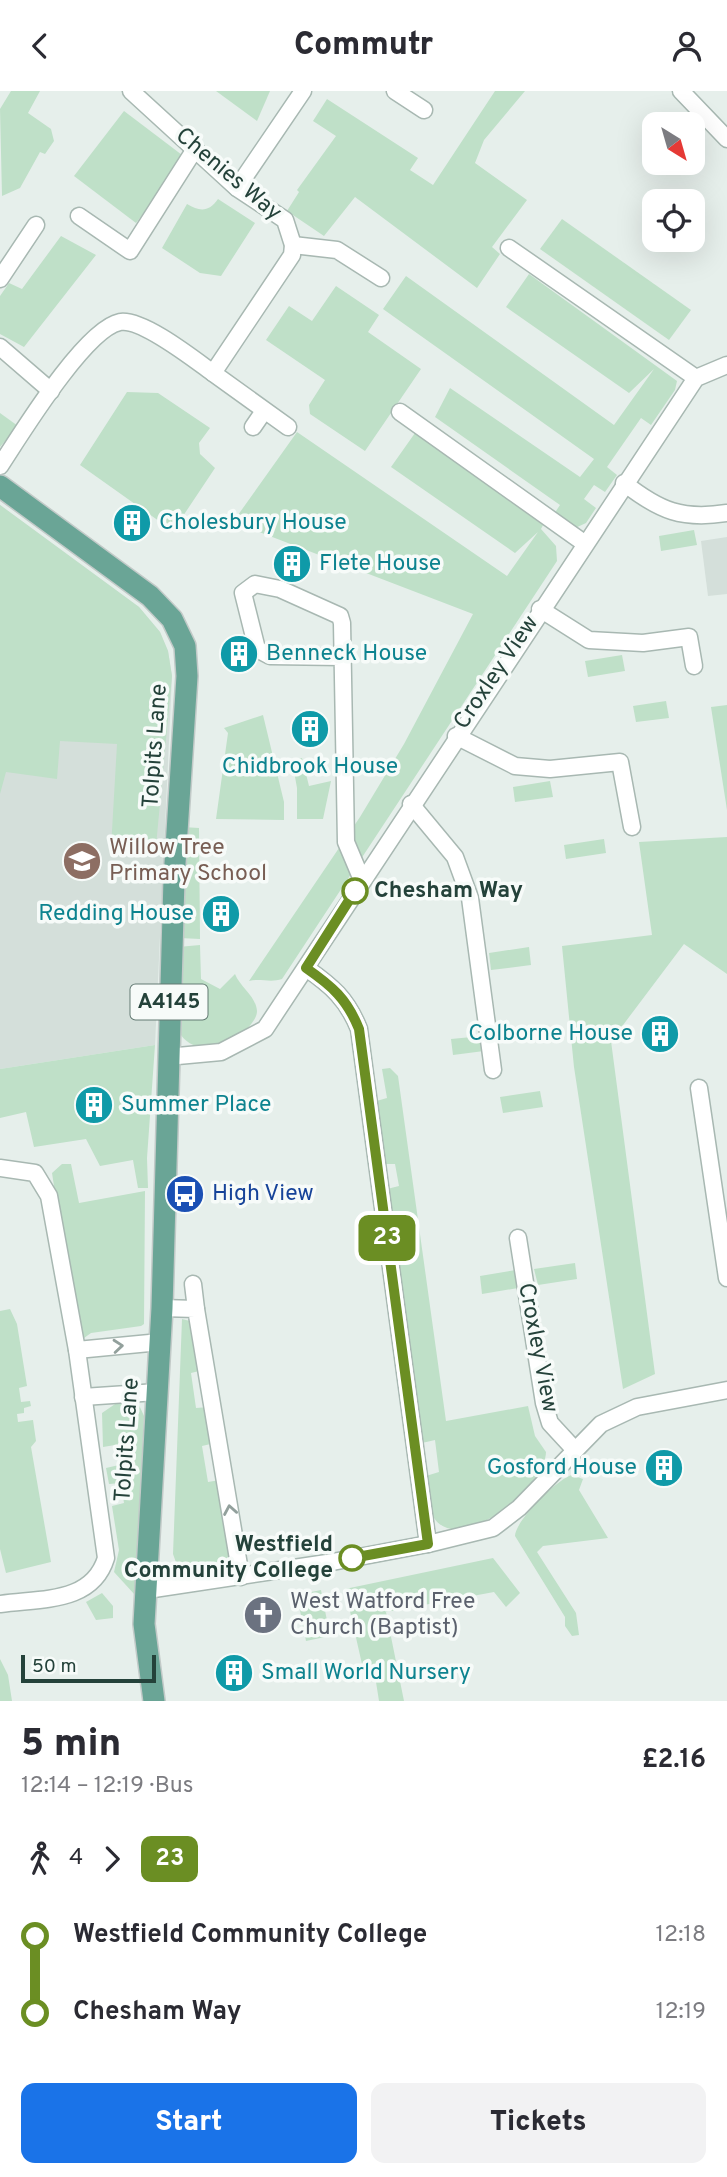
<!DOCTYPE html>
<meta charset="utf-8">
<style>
body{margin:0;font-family:Overpass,sans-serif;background:#f2f2f3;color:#2b2b33;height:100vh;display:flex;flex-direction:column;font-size:26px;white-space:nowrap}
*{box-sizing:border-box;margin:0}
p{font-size:23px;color:#7c7c81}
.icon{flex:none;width:38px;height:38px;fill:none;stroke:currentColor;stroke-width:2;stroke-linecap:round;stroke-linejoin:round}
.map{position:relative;height:1610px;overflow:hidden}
.side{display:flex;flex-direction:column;background:#fff;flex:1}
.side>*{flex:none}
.badge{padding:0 14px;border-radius:10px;font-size:24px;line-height:46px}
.needle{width:46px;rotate:143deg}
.buttons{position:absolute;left:642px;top:21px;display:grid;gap:14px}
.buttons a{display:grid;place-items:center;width:63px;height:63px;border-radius:14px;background:#fff;box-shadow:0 7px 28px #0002;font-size:35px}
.scale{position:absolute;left:21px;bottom:18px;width:135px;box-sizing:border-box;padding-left:7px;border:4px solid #24423a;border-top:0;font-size:19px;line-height:24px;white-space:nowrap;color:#24423a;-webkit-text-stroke:5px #f7fbf9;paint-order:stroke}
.map>.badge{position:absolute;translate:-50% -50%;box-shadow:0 0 0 4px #fff}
.legs{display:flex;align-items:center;gap:10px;height:77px;padding:0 21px;font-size:23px}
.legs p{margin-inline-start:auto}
.summary{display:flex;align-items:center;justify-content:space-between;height:119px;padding:0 21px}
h1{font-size:38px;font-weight:800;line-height:52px}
.action{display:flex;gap:14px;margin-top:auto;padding:14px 21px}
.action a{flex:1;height:80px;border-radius:14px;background:#1a73e8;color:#fff;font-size:28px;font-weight:800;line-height:80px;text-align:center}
.action a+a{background:#f2f2f3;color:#2b2b33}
ul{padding:0 21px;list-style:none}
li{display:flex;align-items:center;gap:24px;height:77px;font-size:26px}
li i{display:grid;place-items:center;width:10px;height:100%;margin:0 9px;background:currentColor}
li i::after{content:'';width:18px;height:18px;margin:-9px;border:5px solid;border-radius:50%;background:#fff}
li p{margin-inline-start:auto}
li:first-child i{background:linear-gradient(#0000 50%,currentColor 0)}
li:last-child i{background:linear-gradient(currentColor 50%,#0000 0)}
header{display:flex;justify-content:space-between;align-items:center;height:91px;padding:0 21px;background:#fff;font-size:32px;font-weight:800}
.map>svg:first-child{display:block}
</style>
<header><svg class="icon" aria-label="back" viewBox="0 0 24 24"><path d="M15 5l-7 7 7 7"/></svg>Commutr<svg class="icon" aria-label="person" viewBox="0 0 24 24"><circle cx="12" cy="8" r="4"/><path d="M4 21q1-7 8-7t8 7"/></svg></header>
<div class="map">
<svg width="727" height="1610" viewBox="0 0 727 1610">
<rect width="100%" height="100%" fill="#e6efeb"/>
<!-- built -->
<g fill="#d4dfda">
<polygon points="0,414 139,516 160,541 168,560 172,585 155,954 0,978"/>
<polygon points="727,446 727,503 708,505 701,450"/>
</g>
<!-- green -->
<g fill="#bfe0c8">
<polygon points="11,0 40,0 28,22 51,38 54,50 45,63 40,61 20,97 2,105 0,18"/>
<polygon points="216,0 270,0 257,30"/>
<polygon points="495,0 525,0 484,49 475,72 527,109 492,156 500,163 477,197 355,106 324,145 287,120 299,101 297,99 336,45 313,30 327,8 418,67 410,79 433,94"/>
<polygon points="124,20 186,67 136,132 74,85"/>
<path d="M218 108 255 132 221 185 200 182 162 157 187 113C200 121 209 121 218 108Z"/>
<polygon points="562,128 691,219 669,249 540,158"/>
<polygon points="61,145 96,164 24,256 0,243 0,205 9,192 22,198"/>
<polygon points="529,183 677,290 675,299 651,334 641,327 607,376 617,384 605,401 594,394 584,408 596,417 586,432 573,438 552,426 560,414 435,326 450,297 580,386 594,368 383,218 406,185 614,334 654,278 629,302 506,216"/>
<polygon points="336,195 379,224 368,241 421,278 365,360 310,323 309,314 325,289 266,249 289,215 312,230"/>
<polygon points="127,301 158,302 210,337 199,352 200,363 215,377 173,440 80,374"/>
<polygon points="0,322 18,335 0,356"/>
<path d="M297 341 507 485 538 441 515 462 391 376 415 342 543 434 541 438 556 455 557 470 282 888C270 892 260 887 249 890L360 726 404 653 473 523 233 431Z"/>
<polygon points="0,414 139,516 160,541 168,560 172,585 156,755 111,757 117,653 60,650 57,688 6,681 0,703"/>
<polygon points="694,439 697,454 661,460 659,445"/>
<polygon points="622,564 625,580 588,586 585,570"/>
<polygon points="666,610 669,627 636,631 633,615"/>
<polygon points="727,614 727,719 711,616"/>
<polygon points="263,624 284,711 284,729 216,728 228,642 224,637"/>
<polygon points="302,667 309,695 331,690 323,728 297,728 297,697 292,669"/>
<polygon points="550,690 553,706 515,711 513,696"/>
<polygon points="183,736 199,737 200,848 180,847"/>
<polygon points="727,746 727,883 684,853 611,950 655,1283 623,1298 574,976 562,855 652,844 639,751"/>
<polygon points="604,748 606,762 566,768 564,754"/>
<path d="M200 854 201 888 220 898 235 883C240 896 256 905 257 920 257 941 197 978 178 939V856Z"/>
<polygon points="529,856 531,874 491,879 489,862"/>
<polygon points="482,945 484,960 453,964 451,948"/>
<polygon points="155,954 147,1067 148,1097 138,1097 133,1069 100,1075 86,1048 34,1056 26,1021 0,1027 0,978"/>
<path d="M390 977 398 985 446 1330 528 1315 535 1345 546 1361C546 1394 460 1466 434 1427 427 1416 428 1397 426 1385L439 1381 435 1349 422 1352 387 1098 399 1095 395 1073H382L373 1011 387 1007 382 978Z"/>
<polygon points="540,1000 543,1016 503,1022 500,1006"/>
<polygon points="62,1073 71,1073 79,1112 145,1100 144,1233 141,1235 91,1242 84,1247 76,1240 52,1082"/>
<polygon points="575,1172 577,1188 538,1194 534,1178"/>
<polygon points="516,1179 518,1197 482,1203 480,1185"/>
<polygon points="10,1218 17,1233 27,1295 19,1297 21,1311 30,1310 31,1315 24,1317 24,1322 17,1323 18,1331 33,1329 36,1350 31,1356 51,1471 6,1482 0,1458 0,1220"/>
<polygon points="182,1228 190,1230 203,1279 191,1282 196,1317 209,1316 215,1352 202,1355 208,1391 220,1389 232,1457 226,1470 178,1477 173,1463"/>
<polygon points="121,1309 139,1314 144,1325 135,1504 114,1481 119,1459 112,1415 124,1412 121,1392 109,1393 106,1377 119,1374 115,1354 103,1356 102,1322"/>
<path d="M572 1384 583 1388 579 1399 608 1447 543 1455 537 1461 576 1522 579 1544 572 1545 565 1535V1526L515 1445C515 1430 558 1387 572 1384Z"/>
<polygon points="493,1467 520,1502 506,1516 494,1501 386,1521 404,1610 379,1610 376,1591 364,1582 345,1498"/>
<polygon points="321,1499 330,1545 306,1550 297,1504"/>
<polygon points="102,1502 113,1515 113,1527 96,1529 86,1511"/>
<polygon points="0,1568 8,1584 12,1610 0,1610"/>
</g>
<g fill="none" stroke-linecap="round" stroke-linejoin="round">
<!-- street casing -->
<g stroke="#a8b8b2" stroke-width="19">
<g id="street">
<polyline points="395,0 424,19"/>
<polyline points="681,0 727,48"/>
<polyline points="237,97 303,0"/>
<polyline points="79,125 130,160 195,58"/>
<polyline points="293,154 337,159 381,187"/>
<polyline points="509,157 696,287"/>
<polyline points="0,188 36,134"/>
<polyline points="0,256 51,300"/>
<polyline points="213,282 288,336"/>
<polyline points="400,321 584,452"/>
<polyline points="253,336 264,320"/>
<path d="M0 375C21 343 85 238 120 231 142 227 195 269 213 282L292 164 293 154 285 129 237 97 131 0"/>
<path d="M624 392C660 420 682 429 727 422"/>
<polyline points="540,518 589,549 643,552 689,546 694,575"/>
<polyline points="341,566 270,565 257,558 243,502 255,493 280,498 340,525 342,532 346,751 362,789"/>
<polyline points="456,645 515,675 550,678 620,671 632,736"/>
<polyline points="411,713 455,766 470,807 493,979"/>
<path d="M306 877C332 895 347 908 359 938L428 1453"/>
<polyline points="167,966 221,961 265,938 696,287 727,274"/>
<polyline points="699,997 727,1187"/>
<path d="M0 1077 35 1082 49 1105 77 1259 106 1467C92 1513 40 1507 0 1513"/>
<polyline points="518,1147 544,1312 550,1332 574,1358"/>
<polyline points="193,1193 196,1218"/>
<polyline points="162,1217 196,1218 241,1486"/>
<polyline points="77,1259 160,1251"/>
<polyline points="83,1306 157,1301"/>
<polyline points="147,1499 327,1472 428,1453 493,1437 519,1417 601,1333 637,1316 727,1299"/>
</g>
</g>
<!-- primary casing -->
<g stroke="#c2cac8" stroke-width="24">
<polyline id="primary" points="0,395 150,505 172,528 185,555 187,585 174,788 162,1217 144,1533 154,1610"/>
</g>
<!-- street -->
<use href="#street" stroke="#fff" stroke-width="16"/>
<!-- primary -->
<use href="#primary" stroke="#6aa596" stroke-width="21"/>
</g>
<!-- one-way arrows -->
<defs><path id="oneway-chevron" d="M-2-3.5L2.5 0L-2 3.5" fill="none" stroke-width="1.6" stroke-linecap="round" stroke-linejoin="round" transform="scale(1.75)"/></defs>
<g stroke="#92a09c">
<use href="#oneway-chevron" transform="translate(118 1255) rotate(-5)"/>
<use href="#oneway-chevron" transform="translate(230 1419) rotate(-100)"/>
</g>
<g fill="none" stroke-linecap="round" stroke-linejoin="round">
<!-- line-1 casing -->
<g stroke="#fff" stroke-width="16">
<path id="line-1" d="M352 1467 428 1453 359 938C347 908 332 895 306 877L355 800"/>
</g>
<!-- line-1 -->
<use href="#line-1" stroke="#6b8e23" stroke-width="10"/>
</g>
<!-- icons -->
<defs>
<g id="building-disc" transform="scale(2.0125)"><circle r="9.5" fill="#0f9aa8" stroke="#f7fbf9"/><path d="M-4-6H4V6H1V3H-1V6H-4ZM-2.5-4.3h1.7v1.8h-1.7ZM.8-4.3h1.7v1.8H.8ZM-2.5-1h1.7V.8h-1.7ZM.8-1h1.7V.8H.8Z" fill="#fff"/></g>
<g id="school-disc" transform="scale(2.0125)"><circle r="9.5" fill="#8d6e63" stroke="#f7fbf9"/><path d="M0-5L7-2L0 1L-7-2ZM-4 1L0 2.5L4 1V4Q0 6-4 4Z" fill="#fff"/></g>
<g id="bus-disc" transform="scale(2.0125)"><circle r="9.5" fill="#1a4fb4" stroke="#f7fbf9"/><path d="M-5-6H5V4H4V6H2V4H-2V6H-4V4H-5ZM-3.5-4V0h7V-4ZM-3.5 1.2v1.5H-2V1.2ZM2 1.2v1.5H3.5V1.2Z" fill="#fff"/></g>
<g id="church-disc" transform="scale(2.0125)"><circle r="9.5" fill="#6b7280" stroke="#f7fbf9"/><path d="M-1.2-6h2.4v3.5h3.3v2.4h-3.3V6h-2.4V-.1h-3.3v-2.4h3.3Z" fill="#fff"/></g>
</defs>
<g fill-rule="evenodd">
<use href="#building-disc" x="132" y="432"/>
<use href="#building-disc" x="292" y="473"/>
<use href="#building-disc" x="239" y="563"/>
<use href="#building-disc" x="310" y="638"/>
<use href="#school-disc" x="82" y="770"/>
<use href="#building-disc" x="221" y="823"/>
<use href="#building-disc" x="660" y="943"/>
<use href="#building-disc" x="94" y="1014"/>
<use href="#bus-disc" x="185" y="1103"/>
<use href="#building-disc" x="664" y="1377"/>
<use href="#church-disc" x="263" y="1524"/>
<use href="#building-disc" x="234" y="1582"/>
</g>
<!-- markers -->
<g fill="#fff" stroke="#6b8e23" stroke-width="3.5">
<circle cx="355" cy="800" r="12"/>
<circle cx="352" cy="1467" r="12"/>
</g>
<g text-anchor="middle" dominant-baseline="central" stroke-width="7" stroke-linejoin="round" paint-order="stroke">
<!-- shield labels -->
<rect fill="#f7fbf9" stroke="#637a73" stroke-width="2" x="130.5" y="893.5" width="77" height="35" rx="5"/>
<g font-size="21" font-weight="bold" fill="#24423a">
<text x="169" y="911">A4145</text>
</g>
<!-- street labels -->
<g font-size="23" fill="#24423a" stroke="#f7fbf9">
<text transform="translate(228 84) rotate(40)">Chenies Way</text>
<text transform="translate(497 582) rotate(-56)">Croxley View</text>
<text transform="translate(156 655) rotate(-86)">Tolpits Lane</text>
<text transform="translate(537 1257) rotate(79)">Croxley View</text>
<text transform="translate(128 1349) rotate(-86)">Tolpits Lane</text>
</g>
<!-- culture labels -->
<g font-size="23" fill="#0d838f" stroke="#f7fbf9" text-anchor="start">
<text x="159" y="432">Cholesbury House</text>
<text x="319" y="473">Flete House</text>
<text x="266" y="563">Benneck House</text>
<text x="310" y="676" text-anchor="middle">Chidbrook House</text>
<text x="194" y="823" text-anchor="end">Redding House</text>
<text x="633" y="943" text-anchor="end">Colborne House</text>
<text x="121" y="1014">Summer Place</text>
<text x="637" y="1377" text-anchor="end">Gosford House</text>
<text x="261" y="1582">Small World Nursery</text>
</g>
<!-- education labels -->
<g font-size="23" fill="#785e54" stroke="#f7fbf9" text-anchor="start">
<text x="109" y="757">Willow Tree<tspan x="109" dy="26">Primary School</tspan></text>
</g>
<!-- stop labels -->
<g font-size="23" font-weight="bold" fill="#24423a" stroke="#f7fbf9" text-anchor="start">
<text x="374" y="800">Chesham Way</text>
<text x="333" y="1454" text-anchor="end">Westfield<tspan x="333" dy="26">Community College</tspan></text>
</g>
<!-- transit labels -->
<g font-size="23" fill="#164399" stroke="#f7fbf9" text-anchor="start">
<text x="212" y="1103">High View</text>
</g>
<!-- worship labels -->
<g font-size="23" fill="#5b616d" stroke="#f7fbf9" text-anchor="start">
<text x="290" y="1511">West Watford Free<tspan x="290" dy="26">Church (Baptist)</tspan></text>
</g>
</g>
</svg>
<div class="buttons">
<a><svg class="needle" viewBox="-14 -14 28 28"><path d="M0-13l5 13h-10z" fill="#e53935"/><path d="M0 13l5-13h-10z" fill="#7c7c81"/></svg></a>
<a><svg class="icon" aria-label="locate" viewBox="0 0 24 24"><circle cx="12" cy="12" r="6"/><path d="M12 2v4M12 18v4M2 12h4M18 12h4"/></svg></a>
</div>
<div class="scale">50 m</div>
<b class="badge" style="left:387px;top:1147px;background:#6b8e23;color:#fff">23</b>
</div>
<section class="side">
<div class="summary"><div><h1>5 min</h1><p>12:14 – 12:19 · Bus</p></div><b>£2.16</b></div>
<div class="legs"><svg class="icon" aria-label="walk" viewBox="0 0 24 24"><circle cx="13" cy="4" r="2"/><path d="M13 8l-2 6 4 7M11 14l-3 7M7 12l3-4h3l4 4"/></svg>4<svg class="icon" aria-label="forward" viewBox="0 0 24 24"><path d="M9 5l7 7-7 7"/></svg><b class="badge" style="background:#6b8e23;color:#fff">23</b></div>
<ul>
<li><i style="color:#6b8e23"></i><b>Westfield Community College</b><p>12:18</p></li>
<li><i style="color:#6b8e23"></i><b>Chesham Way</b><p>12:19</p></li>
</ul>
<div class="action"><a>Start</a><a>Tickets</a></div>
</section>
